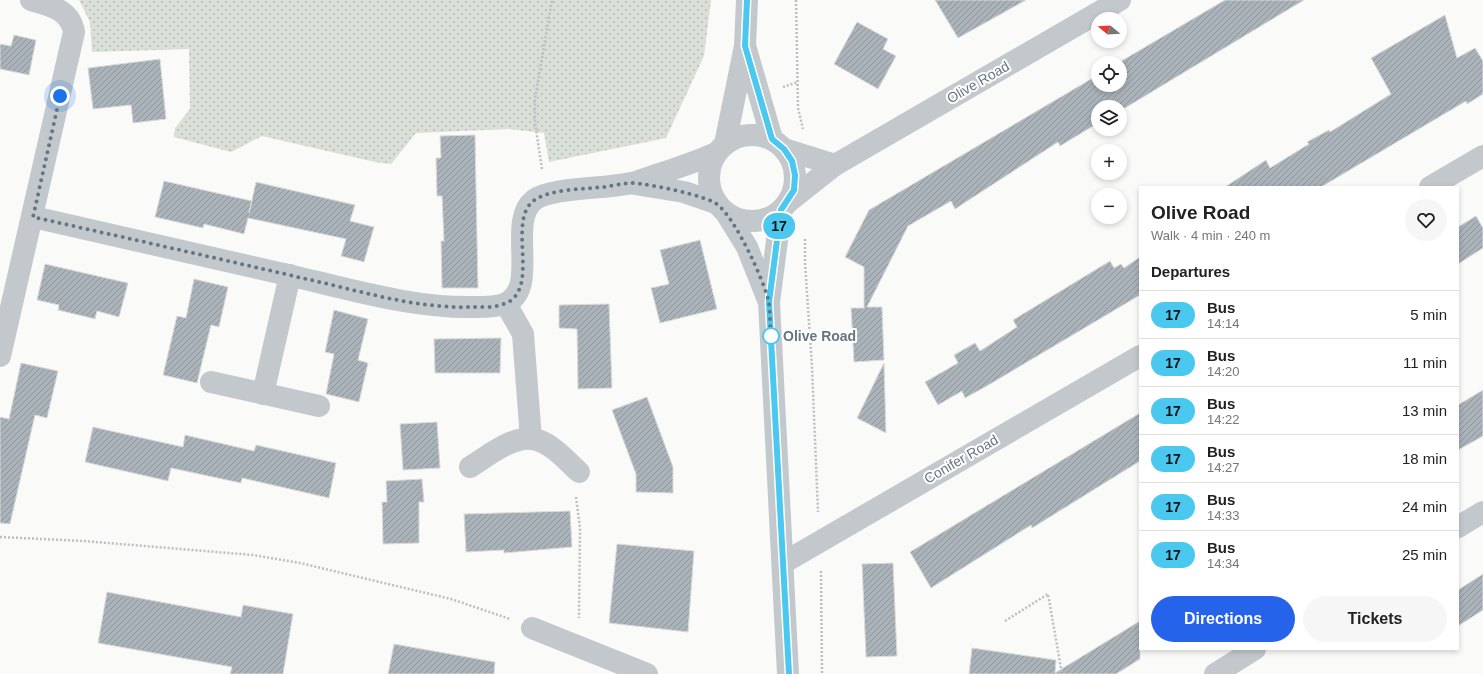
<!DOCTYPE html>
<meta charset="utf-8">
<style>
body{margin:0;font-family:Arial,sans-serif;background:#f6f6f6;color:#222;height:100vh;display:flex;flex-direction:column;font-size:15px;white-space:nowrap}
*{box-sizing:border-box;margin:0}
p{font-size:13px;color:#767676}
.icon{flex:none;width:22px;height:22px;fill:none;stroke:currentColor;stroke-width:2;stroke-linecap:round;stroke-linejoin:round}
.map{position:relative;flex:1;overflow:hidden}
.sheet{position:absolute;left:1139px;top:186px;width:320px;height:464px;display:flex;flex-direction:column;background:#fff;border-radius:0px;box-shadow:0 2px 6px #0003}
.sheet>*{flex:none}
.badge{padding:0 8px;border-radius:13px;font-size:14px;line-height:26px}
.needle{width:26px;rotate:288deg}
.buttons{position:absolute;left:1091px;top:12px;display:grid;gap:8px}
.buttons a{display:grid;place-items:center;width:36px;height:36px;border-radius:50%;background:#fff;box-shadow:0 2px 6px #0003;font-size:20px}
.you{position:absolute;width:20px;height:20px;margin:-10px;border:3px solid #fff;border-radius:50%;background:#1a73e8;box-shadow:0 0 0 6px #1a73e833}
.map>.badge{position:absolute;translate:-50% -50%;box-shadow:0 0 0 2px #fff}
h2{padding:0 12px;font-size:15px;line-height:36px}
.round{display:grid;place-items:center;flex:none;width:42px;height:42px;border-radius:21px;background:#f6f6f6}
.head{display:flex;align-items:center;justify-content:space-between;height:68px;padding:0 12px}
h1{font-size:19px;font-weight:700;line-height:30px}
.action{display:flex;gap:8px;margin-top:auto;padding:8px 12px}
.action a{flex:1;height:46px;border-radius:24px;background:#2563eb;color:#fff;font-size:16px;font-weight:700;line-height:46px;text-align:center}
.action a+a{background:#f6f6f6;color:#222}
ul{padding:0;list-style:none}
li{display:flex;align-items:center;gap:12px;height:48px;padding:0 12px;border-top:1px solid #e0e0e0}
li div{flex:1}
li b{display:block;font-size:15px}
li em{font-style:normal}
li .badge{min-width:44px;font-weight:700;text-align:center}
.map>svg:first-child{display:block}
</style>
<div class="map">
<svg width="1483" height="674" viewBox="0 0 1483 674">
<defs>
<pattern id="grass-dots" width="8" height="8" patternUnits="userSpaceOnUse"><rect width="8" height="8" fill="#dadfd7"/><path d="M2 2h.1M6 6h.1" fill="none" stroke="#b4b9b4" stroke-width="1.8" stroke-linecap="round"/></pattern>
<pattern id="building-hatch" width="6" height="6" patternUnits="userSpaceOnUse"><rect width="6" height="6" fill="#aab3b9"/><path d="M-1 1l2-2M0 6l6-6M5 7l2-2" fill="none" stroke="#8e969c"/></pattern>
</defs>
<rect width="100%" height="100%" fill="#fafaf8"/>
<!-- grass -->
<polygon fill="url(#grass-dots)" points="79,0 711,0 704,56 666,138 549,162 544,133 509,129 416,133 391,164 375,162 262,136 231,152 174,137 175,128 190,109 189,49 92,52 90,22"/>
<!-- building -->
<g fill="url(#building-hatch)" stroke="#dcdcda">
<polygon points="935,0 1026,0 958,38"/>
<polygon points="1225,0 1304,0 1120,111 1120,107 1098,107 1098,123 1060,146 1058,142 955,209 951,201 908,226 867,307 882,307 884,360 854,362 851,308 864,308 864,267 845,257 869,210 1098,75 1098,85 1120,85 1120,63 1118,63"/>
<polygon points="1445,15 1457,58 1475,48 1483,61 1483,94 1467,104 1466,101 1321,187 1225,187 1266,160 1270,168 1309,144 1307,142 1329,130 1330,132 1391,94 1371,58"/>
<polygon points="857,22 888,39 883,49 896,56 878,89 834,64"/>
<polygon points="14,35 36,40 29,75 0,69 0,44 11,46"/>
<polygon points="160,59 166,119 133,123 131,105 93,109 88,68"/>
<polygon points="475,135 478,288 442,288 441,241 444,241 442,196 437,196 436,158 441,158 440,136"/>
<polygon points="164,181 252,201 249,213 256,182 355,205 350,221 374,227 364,262 341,256 346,239 248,218 244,234 204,224 203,228 155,217"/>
<polygon points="1476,216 1483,228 1483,248 1458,264 1458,227"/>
<polygon points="700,240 717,309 660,323 651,288 669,284 660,250"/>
<polygon points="1140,257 1140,295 985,387 965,398 962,391 938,405 925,382 958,363 954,355 975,343 980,351 1017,327 1013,320 1110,261 1114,268 1121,264 1124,268"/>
<polygon points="45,264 128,283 119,317 97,311 95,319 58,310 59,305 37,300"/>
<polygon points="194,279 228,287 219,327 211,325 197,383 163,375 177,316 186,318"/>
<polygon points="609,304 612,388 578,389 577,329 559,328 559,305"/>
<polygon points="334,310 368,319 358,360 368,363 359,402 326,394 334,354 325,352"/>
<polygon points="501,338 500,373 435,373 434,339"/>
<polygon points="21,363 58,371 47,418 35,415 10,524 0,523 0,417 9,419"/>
<polygon points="884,363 886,433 857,418"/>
<polygon points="1483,390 1483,436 1458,450 1458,405"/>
<polygon points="647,397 673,467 673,493 636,492 636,474 612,410"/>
<polygon points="1140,413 1140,461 1032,528 1031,525 931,588 910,552"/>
<polygon points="437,422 440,468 403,470 400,424"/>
<polygon points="93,427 183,447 185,435 254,451 256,445 336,463 329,498 242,478 241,483 171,468 168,481 85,462"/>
<polygon points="422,479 424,502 419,502 419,543 383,544 382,502 387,502 386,481"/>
<polygon points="570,511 572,547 504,553 504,550 466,552 464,514"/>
<polygon points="617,544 694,551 688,632 609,623"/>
<polygon points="893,563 897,656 866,657 862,564"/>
<polygon points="1483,574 1483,610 1458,626 1458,590"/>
<polygon points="107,592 241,617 243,605 293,614 283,674 230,674 232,667 98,643"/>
<polygon points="1140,621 1140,659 1116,674 969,674 972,648 1056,660 1055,673"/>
<polygon points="394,644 495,662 494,674 388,674"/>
</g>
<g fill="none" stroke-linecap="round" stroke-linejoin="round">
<!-- path -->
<g stroke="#bbbfc2" stroke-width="2.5" stroke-dasharray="2 2" stroke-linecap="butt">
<polyline points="796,0 798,108 803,129"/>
<polyline points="783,87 798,82"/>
<polyline points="542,169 535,123 535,99 552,0"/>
<polyline points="805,239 805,263 812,367 818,512"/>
<polyline points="576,497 580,528 579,618"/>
<polyline points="0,537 84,541 253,555 300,563 451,599 510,619"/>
<polyline points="821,571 822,674"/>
<polyline points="1005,621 1048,594 1062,674"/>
</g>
<!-- minor -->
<g stroke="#c3c8cc" stroke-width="22">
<polyline points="746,49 772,139"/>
<circle cx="752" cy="178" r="43"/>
<polyline points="725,144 745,46 747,0"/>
<polyline points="784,149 835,165"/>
<polyline points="635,184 684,192 716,203"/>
<polyline points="1430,187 1483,156"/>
<polyline points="787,203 835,165 1120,0"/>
<polyline points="781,210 769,302 788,674"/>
<polyline points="726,213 747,247 768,300"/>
<path d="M33 217C115 235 197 254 279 273 343 287 411 309 477 307 486 307 496 307 504 304 541 290 506 222 534 200 552 187 607 189 631 183 639 182 646 178 653 176 675 169 695 162 716 153"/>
<polyline points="506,304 523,334 531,439"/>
<path d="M0 356 74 32C70 9 50 6 31 0"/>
<polyline points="211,382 319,406"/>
<polyline points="263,394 290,275"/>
<path d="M470 467C488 456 515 433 537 440 552 444 567 461 579 472"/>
<polyline points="1458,527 1483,512"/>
<polyline points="783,563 1140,356"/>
<polyline points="532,628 647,674"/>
<polyline points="1215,674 1255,649"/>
</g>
</g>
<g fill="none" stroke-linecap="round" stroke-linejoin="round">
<!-- line casing -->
<g stroke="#fff" stroke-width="9">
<polyline id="line" points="747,0 745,46 772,139 784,149 792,161 795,175 794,190 781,210 769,302 789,674"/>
</g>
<!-- line -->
<use href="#line" stroke="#4ac8ef" stroke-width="6"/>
<!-- walk -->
<path stroke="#657683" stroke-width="4" stroke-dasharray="0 7.2" d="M60 96 33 217C122 237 212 257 302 278 357 290 415 309 472 307 482 307 494 308 504 304 543 290 504 218 536 199 552 189 585 189 604 187 613 186 623 183 632 183 649 184 706 195 718 205 735 218 765 282 769 303 770 314 770 325 771 336"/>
</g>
<!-- markers -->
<circle fill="#fff" stroke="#4ac8ef" stroke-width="2" cx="771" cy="336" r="8"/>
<g text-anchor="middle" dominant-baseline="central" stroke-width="4" stroke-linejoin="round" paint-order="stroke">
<!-- street labels -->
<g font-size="14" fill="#657683" stroke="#fff">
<text transform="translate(978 82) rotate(-30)">Olive Road</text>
<text transform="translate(961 459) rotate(-30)">Conifer Road</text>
</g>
<!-- stop labels -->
<g font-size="14" font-weight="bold" fill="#657683" stroke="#fff" text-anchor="start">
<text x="783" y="336">Olive Road</text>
</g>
</g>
</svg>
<div class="buttons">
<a><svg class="needle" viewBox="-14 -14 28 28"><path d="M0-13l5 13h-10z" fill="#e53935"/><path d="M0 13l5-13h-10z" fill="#767676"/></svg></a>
<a><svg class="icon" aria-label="locate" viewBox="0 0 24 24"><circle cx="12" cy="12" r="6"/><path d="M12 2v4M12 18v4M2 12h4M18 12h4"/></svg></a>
<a><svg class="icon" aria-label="layers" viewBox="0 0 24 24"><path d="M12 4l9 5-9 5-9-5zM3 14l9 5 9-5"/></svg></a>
<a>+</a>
<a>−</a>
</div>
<div class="you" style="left:60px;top:96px"></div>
<b class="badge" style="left:779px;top:226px;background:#4ac8ef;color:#111">17</b>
<section class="sheet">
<div class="head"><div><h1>Olive Road</h1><p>Walk · 4 min · 240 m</p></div><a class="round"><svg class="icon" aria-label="heart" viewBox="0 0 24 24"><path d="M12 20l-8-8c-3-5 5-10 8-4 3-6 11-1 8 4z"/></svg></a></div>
<h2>Departures</h2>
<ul>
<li><span class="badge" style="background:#4ac8ef;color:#111">17</span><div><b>Bus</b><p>14:14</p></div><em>5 min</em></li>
<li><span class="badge" style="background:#4ac8ef;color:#111">17</span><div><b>Bus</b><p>14:20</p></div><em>11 min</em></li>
<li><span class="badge" style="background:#4ac8ef;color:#111">17</span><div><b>Bus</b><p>14:22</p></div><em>13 min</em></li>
<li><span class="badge" style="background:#4ac8ef;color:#111">17</span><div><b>Bus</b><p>14:27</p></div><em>18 min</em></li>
<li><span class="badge" style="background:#4ac8ef;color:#111">17</span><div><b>Bus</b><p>14:33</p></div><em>24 min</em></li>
<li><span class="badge" style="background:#4ac8ef;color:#111">17</span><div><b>Bus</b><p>14:34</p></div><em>25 min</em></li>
</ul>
<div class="action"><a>Directions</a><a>Tickets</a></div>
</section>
</div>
